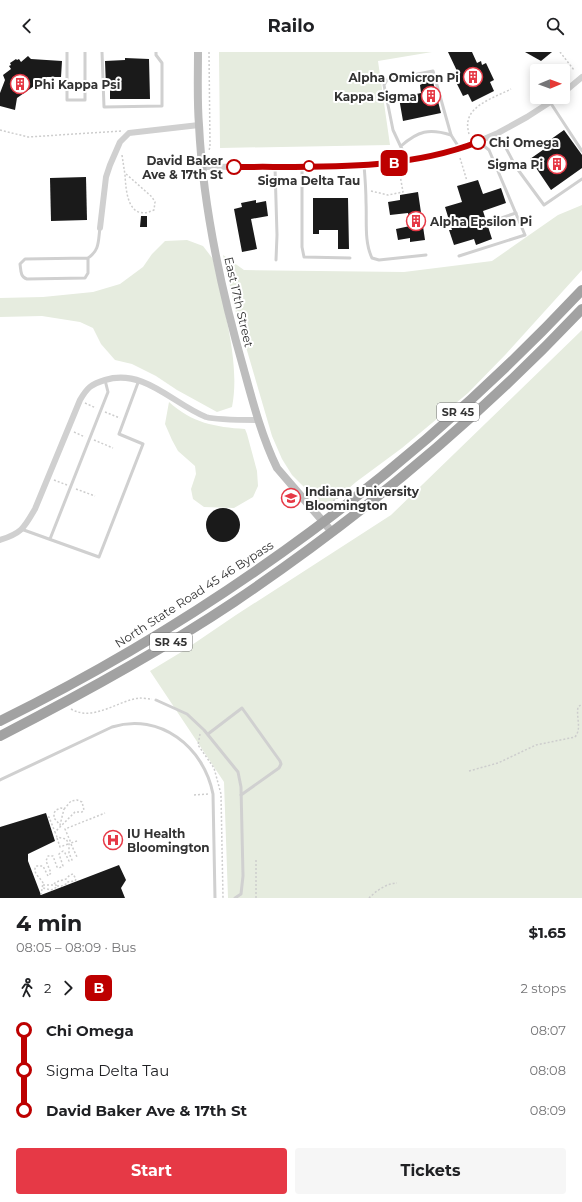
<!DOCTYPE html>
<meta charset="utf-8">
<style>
body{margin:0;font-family:Montserrat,sans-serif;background:#f6f6f6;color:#202124;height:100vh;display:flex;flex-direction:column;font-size:15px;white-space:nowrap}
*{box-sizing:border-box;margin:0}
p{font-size:13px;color:#757577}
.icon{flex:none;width:22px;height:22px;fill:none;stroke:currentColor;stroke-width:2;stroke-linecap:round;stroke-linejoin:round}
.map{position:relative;height:846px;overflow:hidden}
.details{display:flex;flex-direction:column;background:#fff;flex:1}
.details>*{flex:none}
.badge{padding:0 8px;border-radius:6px;font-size:14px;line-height:26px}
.needle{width:26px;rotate:89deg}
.fabs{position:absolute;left:530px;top:12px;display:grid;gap:8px}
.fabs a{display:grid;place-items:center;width:40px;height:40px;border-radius:4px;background:#fff;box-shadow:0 2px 10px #0003;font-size:20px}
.map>.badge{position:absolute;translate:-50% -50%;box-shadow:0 0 0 2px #fff}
.legs{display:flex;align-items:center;gap:6px;height:44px;padding:0 16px;font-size:13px}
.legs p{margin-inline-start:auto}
.head{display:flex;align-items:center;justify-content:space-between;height:68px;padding:0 16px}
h1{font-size:22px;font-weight:700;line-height:30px}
.action{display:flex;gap:8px;margin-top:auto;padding:8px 16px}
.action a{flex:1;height:46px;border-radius:4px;background:#e63946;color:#fff;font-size:16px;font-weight:700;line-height:46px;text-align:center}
.action a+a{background:#f6f6f6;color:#202124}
ul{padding:0 16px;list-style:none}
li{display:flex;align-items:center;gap:14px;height:40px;font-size:15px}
li i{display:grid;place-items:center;width:6px;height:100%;margin:0 5px;background:currentColor}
li i::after{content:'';width:10px;height:10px;margin:-5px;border:3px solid;border-radius:50%;background:#fff}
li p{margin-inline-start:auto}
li:first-child i{background:linear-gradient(#0000 50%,currentColor 0)}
li:last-child i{background:linear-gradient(currentColor 50%,#0000 0)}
header{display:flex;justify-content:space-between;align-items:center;height:52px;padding:0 16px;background:#fff;font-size:18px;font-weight:700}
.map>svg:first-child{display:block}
</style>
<header><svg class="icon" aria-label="back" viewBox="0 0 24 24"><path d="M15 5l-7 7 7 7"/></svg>Railo<svg class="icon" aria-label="search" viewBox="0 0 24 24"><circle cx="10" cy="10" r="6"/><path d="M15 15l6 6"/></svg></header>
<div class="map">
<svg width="582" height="846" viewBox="0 0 582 846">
<rect width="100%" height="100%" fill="#fff"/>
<!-- green -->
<g fill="#e6ecdf">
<polygon points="219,0 432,0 378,9 390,93 220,96"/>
<polygon points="582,153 582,218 506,302 468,341 402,396 356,430 335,448 326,452 319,450 292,423 282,407 272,384 236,261 223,203 244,218 404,220 492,209 558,163"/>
<path d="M187 188 203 194 213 207C222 251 241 310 232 355L217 360 177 338 156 324 132 312 115 308 101 292 93 276 80 270 42 264 0 265V246L43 245 93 240 120 232 143 215 152 202 165 189Z"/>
<polygon points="582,278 582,846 228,846 224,730 150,619 183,599 236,563 391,463"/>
<path d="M169 350C192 371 215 375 245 377L247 382 257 419 258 434 253 445 234 456 204 455 193 447 191 437 196 422 195 414 178 399 172 388 165 372Z"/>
</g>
<!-- building -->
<g fill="#1a1a1a">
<polygon points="448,0 472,0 477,11 481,9 482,13 486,11 494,28 490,30 494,39 472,50 468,42 463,44 452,22 457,19"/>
<polygon points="525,0 552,0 541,9"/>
<polygon points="28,4 31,7 62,9 61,25 47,25 17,46 15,58 0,54 0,41 5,28 3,23 11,17 9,14 11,13 10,11 16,7 17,8 19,7 21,10"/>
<polygon points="125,6 149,7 150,47 110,47 110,36 106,36 105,9 125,8"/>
<polygon points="431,22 441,61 403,69 399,46 421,41 420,33 422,32 421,24"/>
<polygon points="564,78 582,103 582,116 551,138 530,107 550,93 547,90"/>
<polygon points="86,125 87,168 51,169 50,126"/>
<polygon points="478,128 483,142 501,136 506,151 483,159 492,187 476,193 474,187 454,193 449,178 452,178 445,155 462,150 457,134"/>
<polygon points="418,140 425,188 410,190 410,186 398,188 396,177 410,174 408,161 390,163 388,150 400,148 400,143"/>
<polygon points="313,146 348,146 349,197 338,197 338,178 319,178 319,182 313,182"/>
<polygon points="256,148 256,151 266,149 268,164 251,167 257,197 242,200 234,157 242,155 241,151"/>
<polygon points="141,164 147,164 147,175 140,175"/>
<circle cx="223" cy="473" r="17"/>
<polygon points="46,761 55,789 28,802 28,809 41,843 119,813 126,828 121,836 125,846 0,846 0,775"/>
</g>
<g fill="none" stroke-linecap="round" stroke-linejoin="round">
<!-- path -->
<g stroke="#cdcdcd" stroke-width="1.5" stroke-dasharray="2 2" stroke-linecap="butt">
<polyline points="209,0 210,94 209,99"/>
<polyline points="560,0 574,18"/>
<polyline points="0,78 28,85 121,79"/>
<path d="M469 82C468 78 467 73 468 69 471 52 498 44 511 37"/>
<path d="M122 103C123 110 124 116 125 123 126 140 128 170 154 158L155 150 152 145 125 121"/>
<polyline points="460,106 467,129"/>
<polyline points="371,139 388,143 403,140 400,123"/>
<polyline points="85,351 96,356"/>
<polyline points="105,360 120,366"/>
<polyline points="74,380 85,385"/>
<polyline points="94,388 113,396"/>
<polyline points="54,428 67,433"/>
<polyline points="76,437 95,444"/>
<polyline points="325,457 327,453 352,436"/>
<path d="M71 657C93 670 117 649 139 646 143 646 148 647 152 647"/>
<polyline points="200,682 198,693 214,716 221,742 223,846"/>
<path d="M469 719 498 711 536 693 575 685C582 676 576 667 578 655L582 652"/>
<polyline points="194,743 209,742"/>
<polyline points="48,765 49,765 55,780"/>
<polyline points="57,786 60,795 68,792"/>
<polyline points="77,789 71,791 65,777 105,761"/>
<polyline points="71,792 77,805"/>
<polyline points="54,832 56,830 66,827 70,823 73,822 76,827 75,829 68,830 66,827"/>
<polyline points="43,833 56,833 57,835 51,838 43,836"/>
<polyline points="57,834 62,834 68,831"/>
<path d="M41 843 43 831C40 825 32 821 36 814H43L48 824 51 821 46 809 48 804H53L57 815 59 816 63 814 59 802 63 799 65 801 69 809 72 808 69 801V792L66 787 57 785 55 780 75 760H82L84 758 82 750 77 748 71 749 64 757 61 756 56 758 54 761V766L60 773 64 757"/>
<polyline points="256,846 256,808"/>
<path d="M369 846C376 839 387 831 397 831"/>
</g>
<!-- service -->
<g stroke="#d0d0d0" stroke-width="3">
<polyline points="67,0 67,48 85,48 85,0"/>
<polyline points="102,0 104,55 162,54 162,11 156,3 156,0"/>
<polyline points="550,50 582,99"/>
<polyline points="498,81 516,115 544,153 582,127"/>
<path d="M401 94C418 79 429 76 451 83"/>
<polyline points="407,108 393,78 384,33 387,28 433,19 451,83 460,97"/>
<path d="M364 113C365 125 366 138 366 150 367 168 364 190 372 206L379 208 426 203"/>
<polyline points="275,115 277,183 276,208"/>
<polyline points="302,115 302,195 304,205 350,206"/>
<polyline points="489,170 516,161"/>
<polyline points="459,204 525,183 489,98 479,90"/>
<path d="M88 206V221L85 226 27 227C20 225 21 218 20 212L25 207 88 206C100 198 98 189 100 176"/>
<polyline points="21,477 99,505 143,392 119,382 139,328"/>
<polyline points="50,487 108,340 105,328"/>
<polyline points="156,648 187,662 204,678 238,720 241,735 243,824 241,842 235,846"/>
<polyline points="208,682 242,656 280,709 281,712 279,716 241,743"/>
<path d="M0 728 112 675C160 660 204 695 213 742L215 846"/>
</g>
<!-- minor -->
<g stroke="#d0d0d0" stroke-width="6">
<polyline points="563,41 582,25"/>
<polyline points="202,115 328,114 396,111 456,99 498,81 527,65 558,45"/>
<polyline points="100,176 106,125 110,113 120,90 129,81 199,73"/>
<path d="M0 488C22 481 24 476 35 457L80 348C87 336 91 332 105 328 144 316 173 352 206 365 216 368 246 368 258 368"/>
</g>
<!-- secondary -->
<path stroke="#bdbdbd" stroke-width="8" d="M198 0C198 24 197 49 199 73 203 156 221 238 244 318 253 351 262 385 277 416L332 480"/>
<!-- trunk -->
<g stroke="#a2a2a2" stroke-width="10">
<path d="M0 669C218 562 416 415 582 238"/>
<path d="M0 684C80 643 159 600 234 550 360 465 478 367 582 257"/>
</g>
</g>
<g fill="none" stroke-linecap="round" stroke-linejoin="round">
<!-- line-1 casing -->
<g stroke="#fff" stroke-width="9">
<path id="line-1" d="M234 115C314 114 401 120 478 90"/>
</g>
<!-- line-1 -->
<use href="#line-1" stroke="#bd0000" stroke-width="6"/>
</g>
<!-- icons -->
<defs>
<g id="building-ring" transform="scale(1)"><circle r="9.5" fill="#fff" stroke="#e63946" stroke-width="1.5"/><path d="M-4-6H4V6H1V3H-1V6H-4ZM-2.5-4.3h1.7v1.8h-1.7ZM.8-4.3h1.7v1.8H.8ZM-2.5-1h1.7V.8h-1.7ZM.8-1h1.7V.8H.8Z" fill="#e63946"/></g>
<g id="university-ring" transform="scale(1)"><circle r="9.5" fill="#fff" stroke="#e63946" stroke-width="1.5"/><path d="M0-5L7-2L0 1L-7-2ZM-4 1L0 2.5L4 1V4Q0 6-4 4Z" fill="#e63946"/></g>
<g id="hospital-ring" transform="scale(1)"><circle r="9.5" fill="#fff" stroke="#e63946" stroke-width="1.5"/><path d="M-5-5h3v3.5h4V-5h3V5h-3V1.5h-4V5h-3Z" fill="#e63946"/></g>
</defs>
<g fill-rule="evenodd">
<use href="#building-ring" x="473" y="25"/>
<use href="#building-ring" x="20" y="32"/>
<use href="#building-ring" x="431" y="44"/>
<use href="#building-ring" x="557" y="112"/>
<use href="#building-ring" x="416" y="169"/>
<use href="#university-ring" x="291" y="446"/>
<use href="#hospital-ring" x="113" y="788"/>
</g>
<!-- markers -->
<g fill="#fff" stroke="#bd0000" stroke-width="2">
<circle cx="478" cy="90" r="7"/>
<circle cx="309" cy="114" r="5"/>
<circle cx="234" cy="115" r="7"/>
</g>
<g text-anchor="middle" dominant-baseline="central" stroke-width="4" stroke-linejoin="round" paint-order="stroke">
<!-- shield labels -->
<g fill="#fff" stroke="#707070" stroke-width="1">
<rect x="437" y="351" width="42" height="18" rx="3"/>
<rect x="150" y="581" width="42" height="18" rx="3"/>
</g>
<g font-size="11" font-weight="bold" fill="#333">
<text x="458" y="360">SR 45</text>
<text x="171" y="590">SR 45</text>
</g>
<!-- poi labels -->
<g font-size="12" font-weight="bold" fill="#333" stroke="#fff" text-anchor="start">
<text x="459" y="25" text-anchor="end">Alpha Omicron Pi</text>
<text x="34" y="32">Phi Kappa Psi</text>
<text x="417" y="44" text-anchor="end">Kappa Sigma</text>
<text x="543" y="112" text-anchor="end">Sigma Pi</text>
<text x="430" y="169">Alpha Epsilon Pi</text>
<text x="305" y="439">Indiana University<tspan x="305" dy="14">Bloomington</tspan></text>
<text x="127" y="781">IU Health<tspan x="127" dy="14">Bloomington</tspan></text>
</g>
<!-- stop labels -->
<g font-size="12" font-weight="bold" fill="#333" stroke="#fff" text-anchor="start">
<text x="489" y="90">Chi Omega</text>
<text x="223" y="108" text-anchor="end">David Baker<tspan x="223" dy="14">Ave &amp; 17th St</tspan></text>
<text x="309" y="128" text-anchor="middle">Sigma Delta Tau</text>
</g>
<!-- street labels -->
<g font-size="12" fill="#333" stroke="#fff">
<text transform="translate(239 250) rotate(77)">East 17th Street</text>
<text transform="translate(194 542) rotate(-33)">North State Road 45 46 Bypass</text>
</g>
</g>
</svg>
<div class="fabs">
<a><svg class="needle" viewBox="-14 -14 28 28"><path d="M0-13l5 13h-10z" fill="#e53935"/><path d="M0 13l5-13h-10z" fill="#757577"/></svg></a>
</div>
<b class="badge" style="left:394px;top:111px;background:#bd0000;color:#fff">B</b>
</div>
<section class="details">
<div class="head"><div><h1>4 min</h1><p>08:05 – 08:09 · Bus</p></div><b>$1.65</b></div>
<div class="legs"><svg class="icon" aria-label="walk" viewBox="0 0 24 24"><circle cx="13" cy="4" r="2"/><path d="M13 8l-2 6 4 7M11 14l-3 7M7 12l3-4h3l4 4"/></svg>2<svg class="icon" aria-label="forward" viewBox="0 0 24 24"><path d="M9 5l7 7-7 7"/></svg><b class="badge" style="background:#bd0000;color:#fff">B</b><p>2 stops</p></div>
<ul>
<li><i style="color:#bd0000"></i><b>Chi Omega</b><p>08:07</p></li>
<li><i style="color:#bd0000"></i><span>Sigma Delta Tau</span><p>08:08</p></li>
<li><i style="color:#bd0000"></i><b>David Baker Ave &amp; 17th St</b><p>08:09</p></li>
</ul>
<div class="action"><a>Start</a><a>Tickets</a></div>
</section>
